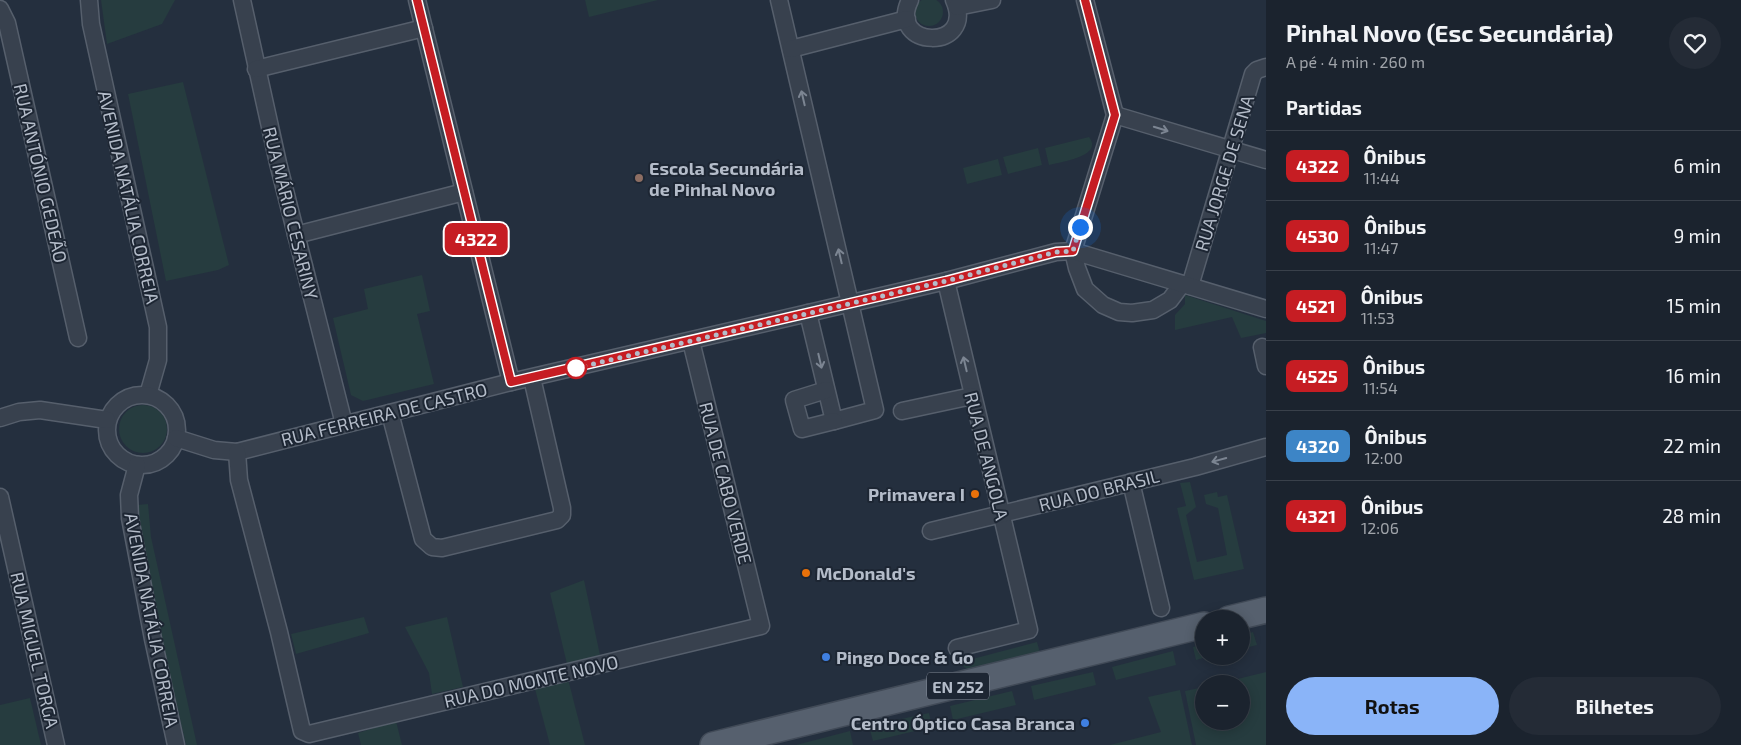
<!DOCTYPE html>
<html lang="pt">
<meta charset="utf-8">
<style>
body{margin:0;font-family:"Exo 2",sans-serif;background:#242b36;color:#f1f3f6;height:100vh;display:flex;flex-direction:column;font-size:19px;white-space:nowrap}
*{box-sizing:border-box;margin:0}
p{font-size:16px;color:#a0a4aa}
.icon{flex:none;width:28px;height:28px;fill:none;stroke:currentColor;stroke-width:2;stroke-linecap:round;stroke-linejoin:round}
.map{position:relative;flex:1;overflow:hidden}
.sheet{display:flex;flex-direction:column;background:#1b232e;width:475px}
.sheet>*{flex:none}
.badge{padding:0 10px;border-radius:8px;font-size:18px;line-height:32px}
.fabs{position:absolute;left:1195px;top:610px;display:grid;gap:10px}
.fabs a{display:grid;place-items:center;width:55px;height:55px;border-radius:50%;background:#1b232e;box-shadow:0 2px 12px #0003,0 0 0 1px #39404a;font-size:25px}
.you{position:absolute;width:25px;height:25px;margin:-12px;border:4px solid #fff;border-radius:50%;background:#1a73e8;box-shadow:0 0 0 8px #1a73e833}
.map>.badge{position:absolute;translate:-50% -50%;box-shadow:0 0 0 2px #fff}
h2{padding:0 20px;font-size:19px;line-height:45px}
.round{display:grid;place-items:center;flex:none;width:52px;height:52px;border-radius:26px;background:#242b36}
.overview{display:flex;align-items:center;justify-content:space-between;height:85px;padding:0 20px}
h1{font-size:24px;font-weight:700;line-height:38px}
.button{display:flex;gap:10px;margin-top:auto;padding:10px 20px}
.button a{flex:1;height:58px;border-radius:30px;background:#8ab4f8;color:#111;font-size:20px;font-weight:700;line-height:58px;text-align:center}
.button a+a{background:#242b36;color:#f1f3f6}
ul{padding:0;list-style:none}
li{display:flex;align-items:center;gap:15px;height:70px;padding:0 20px;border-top:1px solid #39404a}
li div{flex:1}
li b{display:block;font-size:19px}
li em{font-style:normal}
li .badge{min-width:55px;font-weight:700;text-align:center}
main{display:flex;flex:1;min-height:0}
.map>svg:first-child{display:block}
</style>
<main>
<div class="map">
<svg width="1266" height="745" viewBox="0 0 1266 745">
<rect width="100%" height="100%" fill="#242f3e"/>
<!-- green -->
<g fill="#263c3f">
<circle cx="929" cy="12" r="14"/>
<polygon points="101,0 175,0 162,24 107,44"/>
<polygon points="585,0 658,0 589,17"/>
<polygon points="183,82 229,265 218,270 166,281 128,94"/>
<path d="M1089 137C1104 156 1061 162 1049 165L1045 148Z"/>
<polygon points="1038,148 1042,165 1008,174 1003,157"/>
<polygon points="998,159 1002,175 967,184 963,168"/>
<polygon points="422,275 430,311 417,314 434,384 363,401 351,395 333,318 368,309 364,289"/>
<polygon points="1185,295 1266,321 1266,333 1241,338 1232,317 1175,330 1175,315 1185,304"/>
<circle cx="143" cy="429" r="24"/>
<polygon points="1190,482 1196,507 1186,515 1197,562 1227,555 1218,508 1206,504 1204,495 1217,492 1218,497 1227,495 1244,569 1194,580 1177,508 1186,506 1180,483"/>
<polygon points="148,504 151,537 197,745 186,745 139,539 137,505"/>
<polygon points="584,580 600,655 567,664 550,593"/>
<polygon points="364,617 369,633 296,654 291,634"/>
<polygon points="447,617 463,687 432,694 429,673 405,627"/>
<polygon points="1253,632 1257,645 1241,649 1241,635"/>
<polygon points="1037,642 1040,653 969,670 964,667 961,662"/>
<polygon points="1204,644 1204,656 1210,656 1196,660 1193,647"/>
<polygon points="1173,651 1176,665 1116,680 1112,667"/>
<polygon points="1093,672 1096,685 1034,700 1031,686"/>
<polygon points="1266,672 1266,745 1196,745 1185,691 1204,687 1204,721 1241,721 1241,684 1217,684"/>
<polygon points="568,679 585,745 550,745 535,689"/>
<polygon points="1180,690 1192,745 1110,745 1161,732 1148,697"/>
<polygon points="1012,691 1016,705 953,720 950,706"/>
<polygon points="30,698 41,745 0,745 0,705"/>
<polygon points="929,713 932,727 873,741 869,726"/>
<polygon points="396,721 402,745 361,745 358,733"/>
<polygon points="850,731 853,745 796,745"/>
</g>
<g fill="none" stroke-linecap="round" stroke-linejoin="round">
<!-- street casing -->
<g stroke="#565f6c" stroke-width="19">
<g id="street">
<polyline points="89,0 91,24 158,327 158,360 148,395"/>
<polyline points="242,0 278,163 344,424"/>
<polyline points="417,0 511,382"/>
<polyline points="779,0 875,410 834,421 808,313"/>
<path d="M910 0C886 49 977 52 954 0"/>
<polyline points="957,7 992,0"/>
<polyline points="0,9 7,23 78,338"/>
<polyline points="791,49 907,19"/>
<polyline points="256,69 424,28"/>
<polyline points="1115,115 1266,160"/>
<polyline points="296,235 464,192"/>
<polyline points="1073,251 1115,115 1085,0"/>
<polyline points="1073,251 1077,268 1085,289 1103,305 1119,312 1132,313 1153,310 1170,300 1182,284"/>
<polyline points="946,281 1029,630 957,648"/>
<polyline points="1190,286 1253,74 1257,70 1266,67"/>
<polyline points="1262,347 1266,366"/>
<polyline points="826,390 794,400 802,429 834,421"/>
<circle cx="142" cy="430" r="35"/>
<polyline points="902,411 972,396"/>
<polyline points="390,413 423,539 432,547 442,548 557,520 562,515 562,508 532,378"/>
<polyline points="0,418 19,412 40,410 107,420"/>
<polyline points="176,438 214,450 237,452 511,382 946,281 1056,252 1073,251 1266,309"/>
<polyline points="237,452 239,480 279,632 302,731 309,734 761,626 691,341"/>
<polyline points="137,465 129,495 130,518 153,639 176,745"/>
<polyline points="1131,482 1161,608"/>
<polyline points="0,497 56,745"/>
<polyline points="931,531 1195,467 1266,447"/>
</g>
</g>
<!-- primary casing -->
<g stroke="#414a57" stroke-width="28">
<g id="primary">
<polyline points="1229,619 1266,610"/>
<polyline points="713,745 1204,625"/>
</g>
</g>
<!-- street -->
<use href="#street" stroke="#38414e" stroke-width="16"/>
<!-- primary -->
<use href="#primary" stroke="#56606e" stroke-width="25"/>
</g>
<!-- one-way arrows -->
<defs><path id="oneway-shaft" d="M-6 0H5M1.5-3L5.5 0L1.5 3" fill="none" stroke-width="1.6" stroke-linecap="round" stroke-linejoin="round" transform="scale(1.25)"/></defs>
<g stroke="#7c8592">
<use href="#oneway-shaft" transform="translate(803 98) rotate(-103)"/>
<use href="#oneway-shaft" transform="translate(1161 129) rotate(17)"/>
<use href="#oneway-shaft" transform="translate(840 256) rotate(-103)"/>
<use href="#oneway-shaft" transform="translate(820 361) rotate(77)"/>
<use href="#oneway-shaft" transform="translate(965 364) rotate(-103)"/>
<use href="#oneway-shaft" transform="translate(1219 460) rotate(165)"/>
</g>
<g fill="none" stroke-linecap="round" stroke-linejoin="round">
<!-- line casing -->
<g stroke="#fff" stroke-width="11">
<polyline id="line" points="417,0 511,382 946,281 1056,252 1073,251 1115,115 1085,0"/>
</g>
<!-- line -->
<use href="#line" stroke="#c61d23" stroke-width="8"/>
<!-- walk -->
<polyline stroke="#b4bcc9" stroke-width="5" stroke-dasharray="0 9" points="576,368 946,281 1056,252 1073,251 1080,227"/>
</g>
<!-- markers -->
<circle fill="#8d6e63" stroke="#1d2633" stroke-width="2" cx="639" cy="178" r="5"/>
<circle fill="#fff" stroke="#c61d23" stroke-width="2.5" cx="576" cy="368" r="10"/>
<g fill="#e8710a" stroke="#1d2633" stroke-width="2">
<circle cx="975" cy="494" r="5"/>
<circle cx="806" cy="573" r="5"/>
</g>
<g fill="#3f7fe0" stroke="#1d2633" stroke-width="2">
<circle cx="826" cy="657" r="5"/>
<circle cx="1085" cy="723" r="5"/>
</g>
<g text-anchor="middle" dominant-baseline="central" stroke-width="4" stroke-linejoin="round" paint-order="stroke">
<!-- shield labels -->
<rect fill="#1d2633" stroke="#878f9c" stroke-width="1" x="927" y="672.5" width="62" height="27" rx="4"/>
<g font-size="16" font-weight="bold" fill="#b4bcc9">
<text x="958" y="686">EN 252</text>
</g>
<!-- poi labels -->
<g font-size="18" font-weight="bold" fill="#b4bcc9" stroke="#1d2633" text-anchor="start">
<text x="649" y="168">Escola Secundária<tspan x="649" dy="21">de Pinhal Novo</tspan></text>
<text x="965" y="494" text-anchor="end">Primavera I</text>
<text x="816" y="573">McDonald's</text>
<text x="836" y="657">Pingo Doce &amp; Go</text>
<text x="1075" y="723" text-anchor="end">Centro Óptico Casa Branca</text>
</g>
<!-- street labels -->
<g font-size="18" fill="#b4bcc9" stroke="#1d2633">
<text transform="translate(41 173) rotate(77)">RUA ANTÓNIO GEDEÃO</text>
<text transform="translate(1224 173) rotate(-73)">RUA JORGE DE SENA</text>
<text transform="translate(129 197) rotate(77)">AVENIDA NATÁLIA CORREIA</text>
<text transform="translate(291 213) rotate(76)">RUA MÁRIO CESARINY</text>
<text transform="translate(384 414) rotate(-14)">RUA FERREIRA DE CASTRO</text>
<text transform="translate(987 456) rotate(76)">RUA DE ANGOLA</text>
<text transform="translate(726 483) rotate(76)">RUA DE CABO VERDE</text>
<text transform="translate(1099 490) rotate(-14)">RUA DO BRASIL</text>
<text transform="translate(152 620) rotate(79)">AVENIDA NATÁLIA CORREIA</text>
<text transform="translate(35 650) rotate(77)">RUA MIGUEL TORGA</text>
<text transform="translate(531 681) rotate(-13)">RUA DO MONTE NOVO</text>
</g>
</g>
</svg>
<div class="fabs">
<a>+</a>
<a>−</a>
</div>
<div class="you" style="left:1080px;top:227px"></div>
<b class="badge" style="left:476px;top:239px;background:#c61d23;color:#fff">4322</b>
</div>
<section class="sheet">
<div class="overview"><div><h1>Pinhal Novo (Esc Secundária)</h1><p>A pé · 4 min · 260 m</p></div><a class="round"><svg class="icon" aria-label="heart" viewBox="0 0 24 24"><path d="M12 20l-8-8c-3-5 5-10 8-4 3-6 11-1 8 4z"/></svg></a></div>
<h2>Partidas</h2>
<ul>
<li><span class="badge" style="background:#c61d23;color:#fff">4322</span><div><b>Ônibus</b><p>11:44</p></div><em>6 min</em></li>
<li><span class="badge" style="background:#c61d23;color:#fff">4530</span><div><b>Ônibus</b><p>11:47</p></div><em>9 min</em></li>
<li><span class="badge" style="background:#c61d23;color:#fff">4521</span><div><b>Ônibus</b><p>11:53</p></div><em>15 min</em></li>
<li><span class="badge" style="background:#c61d23;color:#fff">4525</span><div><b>Ônibus</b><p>11:54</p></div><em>16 min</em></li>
<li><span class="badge" style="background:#3d85c6;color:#fff">4320</span><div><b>Ônibus</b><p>12:00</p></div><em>22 min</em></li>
<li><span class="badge" style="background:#c61d23;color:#fff">4321</span><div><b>Ônibus</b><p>12:06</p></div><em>28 min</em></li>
</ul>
<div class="button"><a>Rotas</a><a>Bilhetes</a></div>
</section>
</main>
